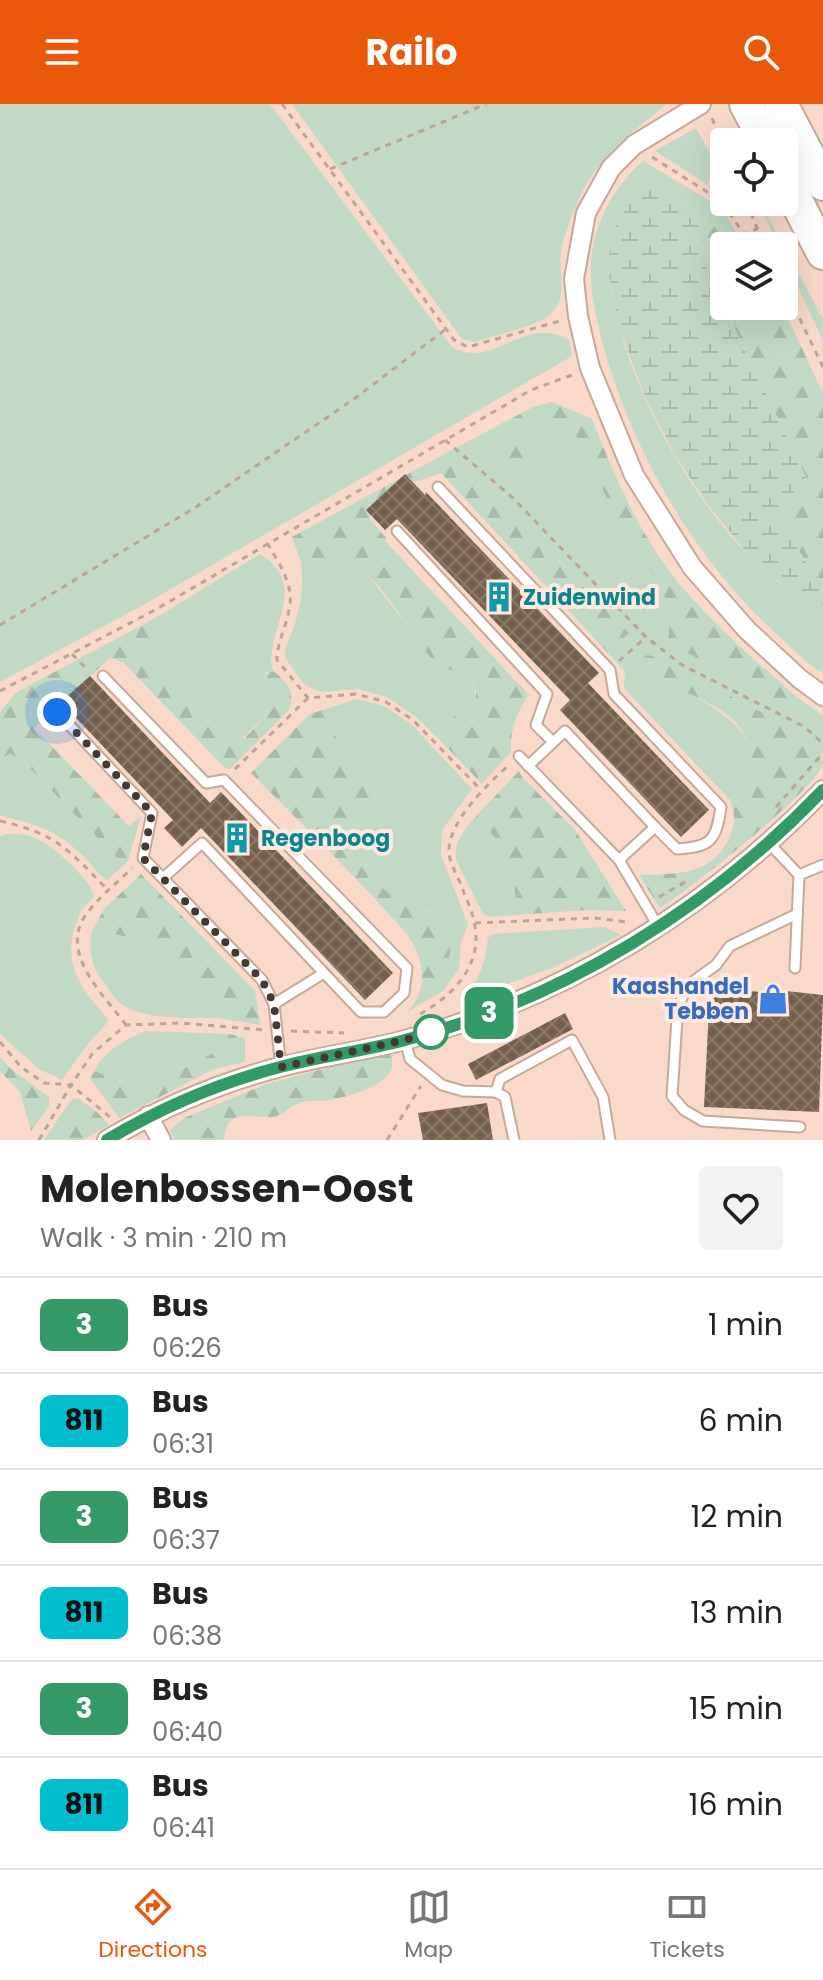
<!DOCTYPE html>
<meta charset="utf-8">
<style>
body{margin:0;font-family:Poppins,sans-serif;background:#f2f2f2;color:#222;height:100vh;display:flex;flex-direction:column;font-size:30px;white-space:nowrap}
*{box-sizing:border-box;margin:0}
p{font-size:26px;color:#767676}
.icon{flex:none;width:44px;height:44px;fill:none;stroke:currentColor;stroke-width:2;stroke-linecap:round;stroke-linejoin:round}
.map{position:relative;height:1036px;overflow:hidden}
.side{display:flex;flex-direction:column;background:#fff;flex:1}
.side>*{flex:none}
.badge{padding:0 16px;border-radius:12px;font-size:28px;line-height:52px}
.fabs{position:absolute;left:710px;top:24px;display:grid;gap:16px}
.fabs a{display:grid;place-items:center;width:88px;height:88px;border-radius:8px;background:#fff;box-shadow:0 8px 32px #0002;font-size:40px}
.you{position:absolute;width:40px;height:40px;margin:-20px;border:6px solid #fff;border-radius:50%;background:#1a73e8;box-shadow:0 0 0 12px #1a73e833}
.map>.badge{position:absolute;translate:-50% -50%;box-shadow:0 0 0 4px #fff}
.round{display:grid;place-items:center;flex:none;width:84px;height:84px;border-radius:8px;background:#f2f2f2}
.head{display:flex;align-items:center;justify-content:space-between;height:136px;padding:0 40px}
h1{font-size:38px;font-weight:700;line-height:60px}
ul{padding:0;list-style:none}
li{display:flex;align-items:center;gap:24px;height:96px;padding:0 40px;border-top:2px solid #e0e0e0}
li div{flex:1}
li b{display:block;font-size:30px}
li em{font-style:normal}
li .badge{min-width:88px;font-weight:700;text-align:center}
header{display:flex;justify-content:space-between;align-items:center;height:104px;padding:0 40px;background:#ea580c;color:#fff;font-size:36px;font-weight:700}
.tab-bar{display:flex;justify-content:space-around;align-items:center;height:112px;border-top:2px solid #e0e0e0;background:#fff;font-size:22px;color:#767676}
.tab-bar a{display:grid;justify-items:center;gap:4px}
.tab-bar .current{color:#ea580c}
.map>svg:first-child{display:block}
</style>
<header><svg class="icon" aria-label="menu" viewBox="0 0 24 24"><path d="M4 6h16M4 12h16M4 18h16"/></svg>Railo<svg class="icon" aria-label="search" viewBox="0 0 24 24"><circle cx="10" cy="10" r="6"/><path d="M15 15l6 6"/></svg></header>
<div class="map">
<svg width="823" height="1036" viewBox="0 0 823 1036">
<defs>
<pattern id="forest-firs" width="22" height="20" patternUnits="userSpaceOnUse" patternTransform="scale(2)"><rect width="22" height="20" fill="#c2d9c6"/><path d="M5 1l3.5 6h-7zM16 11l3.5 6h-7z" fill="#a8bbab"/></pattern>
<pattern id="wetland-marsh" width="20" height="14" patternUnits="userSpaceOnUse" patternTransform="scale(2)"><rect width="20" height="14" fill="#c2d9c6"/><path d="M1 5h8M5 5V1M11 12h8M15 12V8" fill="none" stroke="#a8bbab"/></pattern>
<pattern id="building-cross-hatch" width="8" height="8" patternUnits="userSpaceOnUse" patternTransform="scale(2)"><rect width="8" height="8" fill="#76604c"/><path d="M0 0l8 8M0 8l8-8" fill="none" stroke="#8a796a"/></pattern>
</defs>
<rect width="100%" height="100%" fill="#f9d9c9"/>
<!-- grass -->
<g fill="#c2d9c6">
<path d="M0 0H270L452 243C492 267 524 210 569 236L572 252 145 500 0 578Z"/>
<path d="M292 0H667C622 36 589 60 570 117 567 127 562 137 561 147 558 170 569 193 550 211 540 221 490 233 474 238L462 235Z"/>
<polygon points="696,24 714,56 708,81 655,47"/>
<path d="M643 57 722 104 700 110 651 86 607 161C611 181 614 202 619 222 639 299 695 400 753 455 775 476 800 495 823 515V569C807 560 794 546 781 534 694 457 628 341 600 229 595 207 589 180 591 157 595 117 614 83 643 57Z"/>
<polygon points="758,98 760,98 823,214 823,237 784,153 784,142 779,142"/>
<path d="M554 314 571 321 581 336 616 412 661 484 670 505 668 539 791 603 798 594 823 611V650L808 632 713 584 659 573C705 599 793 634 730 696L624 584 625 568 608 549 628 528 450 347 497 322 507 361 530 369 520 336V325L539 316Z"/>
<path d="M260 450C313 483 262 528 273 567L266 568 255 577 274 603 242 635 213 604 201 611 151 555 155 546 177 529 157 513Z"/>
<path d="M318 456 346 458 366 469 438 560 463 570 470 576 475 584V596L468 604 453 614 437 633 415 612 387 593 357 585 322 588 313 585 304 580 285 554C284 543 290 533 294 523 301 501 304 481 301 458Z"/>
<path d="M357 595 384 602 411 620 472 685 442 726 441 751 468 821 461 839 459 865 443 887C439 867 452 852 448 832 440 801 400 799 379 782 367 773 360 758 351 747L360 719 381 678 329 626V604Z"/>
<path d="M11 650 23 657 124 761 107 776C96 770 90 757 80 749 50 722 37 722 0 711V654Z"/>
<path d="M476 712C508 744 516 766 516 811L492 813 483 810 456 756C453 737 465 726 476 712Z"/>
<path d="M7 730C13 730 21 730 27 731 48 736 88 772 94 792 90 799 82 803 79 812 60 857 78 881 108 915L107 919 87 941 62 976 39 965 0 930V732Z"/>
<path d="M605 823 621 831 552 864 460 897C480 875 484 864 488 834L492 830Z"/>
<path d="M92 827C152 833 195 855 218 914 192 914 140 916 120 899 114 894 109 886 105 880 92 864 88 847 92 827Z"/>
<path d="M146 927 230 930 215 948 189 962 149 976 127 979 94 967C104 947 126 935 146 927Z"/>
</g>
<!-- forest -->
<g fill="url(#forest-firs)">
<polygon points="722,104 744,142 724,142 724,202 706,165 700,110"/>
<polygon points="724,202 782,202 823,289 823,488 777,409 806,373"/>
<path d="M552 298 592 315C612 366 635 420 667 464 704 513 752 554 798 594L791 603 668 539 670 505 661 484 616 412 571 321C551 313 540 315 520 325V336L530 369 524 377 514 376 507 361 497 322 533 303Z"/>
<path d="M450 347 629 529 608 549 441 369 403 382 369 414 387 435 385 437 529 591C516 608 510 627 511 648L482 680 437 633C442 627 447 619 453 614 462 607 477 601 476 588 473 567 451 569 438 560 430 556 424 544 419 537 383 489 369 448 301 458L292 433Z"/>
<path d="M157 513 178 529 155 546 151 555 201 611 213 604 242 635 245 634 274 603 254 577 258 572 273 567C287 577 296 589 289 606L230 665 225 664 123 558 110 554 34 624 129 722 141 712 128 757 124 761 23 657 11 650 0 654V608L17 588Z"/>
<path d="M647 551 652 552 808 632C815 639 823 648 823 659 818 685 687 787 660 804L639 771C677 770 713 772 730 732 736 718 735 709 730 696 756 670 760 641 731 614 711 596 681 589 660 573 653 568 648 561 642 555Z"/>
<path d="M329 604V626L381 678 360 719 351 747C360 759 368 773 379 782 402 800 445 803 450 838 453 856 439 865 443 887L407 908C423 892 425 873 418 851 411 830 391 813 377 797 336 753 293 711 251 669L310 610Z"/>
<path d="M519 667 524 675 575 726 626 807 587 806 516 811C516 766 508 744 476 712Z"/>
<path d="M141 770 255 887 260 921 218 914C195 855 152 833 92 827L104 805Z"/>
<polygon points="230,930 245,934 245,958 214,965 119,1014 90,974 94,967 127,979 149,976 189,962 215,948"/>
<path d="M392 947C392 954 393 960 391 966 383 983 347 993 330 996 320 998 308 995 299 999 289 1002 282 1013 271 1013 249 1014 227 1002 224 1036H174L170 1026 184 1014 266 980Z"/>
<polygon points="0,953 11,965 49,993 49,1002 31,1027 20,988 0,967"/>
<polygon points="78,994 98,1009 109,1021 83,1036 44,1036 72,995"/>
</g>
<!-- wetland -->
<polygon fill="url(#wetland-marsh)" points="651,86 700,110 706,165 806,373 777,409 823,488 823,515 751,454 708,401 676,353 645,293 619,223 607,161 616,121 630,97"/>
<!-- building -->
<g fill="url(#building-cross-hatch)">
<polygon points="405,370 425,391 426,388 599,569 588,579 709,706 681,733 560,606 570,596 397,415 385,426 366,406"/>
<polygon points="90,572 210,699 221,688 393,869 365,896 201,724 182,743 164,724 173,716 61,598"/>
<polygon points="710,885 765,888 768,885 823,891 819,1008 704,1003"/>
<polygon points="565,909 573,925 476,976 468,960"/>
<polygon points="487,999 493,1036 423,1036 418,1009"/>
</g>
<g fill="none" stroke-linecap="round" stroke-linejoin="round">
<!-- service casing -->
<g stroke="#c7a99a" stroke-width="13">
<g id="service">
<path d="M438 383 610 566 614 590 721 703C716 736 712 743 677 745L655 723 619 756"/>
<polyline points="397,427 547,590 536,621 553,638"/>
<polyline points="103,572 206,679 224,676 407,864 404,889 384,908 361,908 324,869 274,900"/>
<polyline points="57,608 152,709 143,754 262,876 274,900 281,963"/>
<polyline points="519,652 619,756 658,822"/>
<polyline points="528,662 565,627 655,723"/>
<polyline points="769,739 799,771 795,864"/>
<polyline points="799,771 823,761"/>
<polyline points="163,774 202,739 324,869"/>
<polyline points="797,810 730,842 716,861 695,876 682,893 677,915 672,992 684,1006 703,1017 800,1023"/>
<polyline points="405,936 410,955 442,981 463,987 496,988 505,993 514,1036"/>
<polyline points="496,988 500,975 572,936 603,993 610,1036"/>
</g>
</g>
<!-- minor casing -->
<g stroke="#c7a99a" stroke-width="22">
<g id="minor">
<polyline points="701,0 634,41 611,64 586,109 574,175 578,212 590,264 634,371 692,463 747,526 800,575 823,592"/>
<polyline points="148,1012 161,1036"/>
<path d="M107 1036C162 1003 219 979 280 963 322 952 364 947 405 936 564 894 710 804 823 686"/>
</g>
</g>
<!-- motorway casing -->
<g stroke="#c7a99a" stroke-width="36">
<g id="motorway">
<polyline points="746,0 766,38"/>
<polyline points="781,0 823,80"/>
<polyline points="784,73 823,149"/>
</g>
</g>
<!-- path -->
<g stroke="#bda497" stroke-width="3" stroke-dasharray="6 6" stroke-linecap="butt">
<polyline points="282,0 454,236 468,243 560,217"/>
<polyline points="712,14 724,44"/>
<polyline points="652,53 720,96 744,130 757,125"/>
<polyline points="330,65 486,0"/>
<polyline points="746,98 765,142"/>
<polyline points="784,182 823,263"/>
<polyline points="445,336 513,394 646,533 682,561 805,623 823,640"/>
<path d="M267 439C279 459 295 482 289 506 286 524 277 538 277 556L308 594"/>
<polyline points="0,521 196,403 354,295 446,225"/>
<polyline points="72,550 89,567"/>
<polyline points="619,557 646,533"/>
<polyline points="0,587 155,506 531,286 572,271"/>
<polyline points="235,665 308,594 356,590 386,598 413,616 481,686"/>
<polyline points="776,703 823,649"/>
<path d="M0 717C58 730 68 746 108 786"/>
<polyline points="659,793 687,777"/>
<polyline points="475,819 595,814 627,818"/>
<path d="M420 910C454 891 484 860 474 818 472 806 466 795 462 783 458 773 450 760 449 749 447 718 489 679 510 660"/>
<path d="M126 921C104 891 56 847 88 808 100 792 117 779 132 764"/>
<polyline points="291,927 344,929"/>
<polyline points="0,938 21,963 44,979 71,981 110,1013"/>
<polyline points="39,1036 71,981 93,949 126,921 180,919 264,926"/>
<polyline points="387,1036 421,982"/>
</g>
<!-- service -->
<use href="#service" stroke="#fff" stroke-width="9"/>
<!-- minor -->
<use href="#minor" stroke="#fff" stroke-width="18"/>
<!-- motorway -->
<use href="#motorway" stroke="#fff" stroke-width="32"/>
</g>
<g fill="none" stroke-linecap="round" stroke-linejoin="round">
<!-- line casing -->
<g stroke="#fff" stroke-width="18">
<path id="line" d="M107 1036C162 1003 219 979 280 963 321 952 364 947 405 936 564 895 710 804 823 686"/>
</g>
<!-- line -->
<use href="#line" stroke="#396" stroke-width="12"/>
<!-- walk -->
<polyline stroke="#453832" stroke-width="8" stroke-dasharray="0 14.4" points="57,608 152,709 143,754 262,876 274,900 281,963 405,936 431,928"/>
</g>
<!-- icons -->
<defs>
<g id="building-bare" transform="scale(2.4)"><path d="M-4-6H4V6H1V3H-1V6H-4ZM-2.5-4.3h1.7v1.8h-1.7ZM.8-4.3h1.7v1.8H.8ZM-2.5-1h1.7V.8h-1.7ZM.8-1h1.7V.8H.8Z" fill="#0f9aa8" stroke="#fde9e0" stroke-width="2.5" paint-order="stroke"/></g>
<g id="shop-bare" transform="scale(2.4)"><path d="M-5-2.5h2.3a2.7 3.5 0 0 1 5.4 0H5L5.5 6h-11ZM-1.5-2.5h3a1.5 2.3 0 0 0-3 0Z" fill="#3f7fe0" stroke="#fde9e0" stroke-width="2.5" paint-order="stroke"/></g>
</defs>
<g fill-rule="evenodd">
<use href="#building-bare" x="499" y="493"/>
<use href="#building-bare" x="237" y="734"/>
<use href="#shop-bare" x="773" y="895"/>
</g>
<!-- markers -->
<circle fill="#fff" stroke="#396" stroke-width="4" cx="431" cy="928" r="16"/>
<g text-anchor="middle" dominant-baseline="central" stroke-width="8" stroke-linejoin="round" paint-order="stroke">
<!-- culture labels -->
<g font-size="22" font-weight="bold" fill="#0d838f" stroke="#fde9e0" text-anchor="start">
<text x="523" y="493">Zuidenwind</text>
<text x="261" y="734">Regenboog</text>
</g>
<!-- shop labels -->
<g font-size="22" font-weight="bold" fill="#366cbe" stroke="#fde9e0" text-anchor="end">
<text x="749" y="882">Kaashandel<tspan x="749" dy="25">Tebben</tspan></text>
</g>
</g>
</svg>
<div class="fabs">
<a><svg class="icon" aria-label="locate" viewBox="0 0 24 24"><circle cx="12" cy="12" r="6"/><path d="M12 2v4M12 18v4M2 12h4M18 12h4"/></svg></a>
<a><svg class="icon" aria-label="layers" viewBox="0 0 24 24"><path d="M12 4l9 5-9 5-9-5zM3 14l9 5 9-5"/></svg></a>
</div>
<div class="you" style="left:57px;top:608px"></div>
<b class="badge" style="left:489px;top:909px;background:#396;color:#fff">3</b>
</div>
<section class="side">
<div class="head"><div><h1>Molenbossen-Oost</h1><p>Walk · 3 min · 210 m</p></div><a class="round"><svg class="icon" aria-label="heart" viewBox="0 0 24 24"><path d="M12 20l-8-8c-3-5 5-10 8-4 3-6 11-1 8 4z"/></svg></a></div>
<ul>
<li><span class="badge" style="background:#396;color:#fff">3</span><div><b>Bus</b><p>06:26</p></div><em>1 min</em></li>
<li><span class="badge" style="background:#00becd;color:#111">811</span><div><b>Bus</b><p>06:31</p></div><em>6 min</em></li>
<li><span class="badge" style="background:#396;color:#fff">3</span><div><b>Bus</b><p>06:37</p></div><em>12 min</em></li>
<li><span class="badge" style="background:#00becd;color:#111">811</span><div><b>Bus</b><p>06:38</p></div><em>13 min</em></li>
<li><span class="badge" style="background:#396;color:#fff">3</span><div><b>Bus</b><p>06:40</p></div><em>15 min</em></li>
<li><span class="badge" style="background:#00becd;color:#111">811</span><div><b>Bus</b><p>06:41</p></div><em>16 min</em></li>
</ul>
</section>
<nav class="tab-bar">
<a class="current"><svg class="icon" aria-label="directions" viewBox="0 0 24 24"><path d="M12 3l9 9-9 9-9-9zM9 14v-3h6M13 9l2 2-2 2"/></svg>Directions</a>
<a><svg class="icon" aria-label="map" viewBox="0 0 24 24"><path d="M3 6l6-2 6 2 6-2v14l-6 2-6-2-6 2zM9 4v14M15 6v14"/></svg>Map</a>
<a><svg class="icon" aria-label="tickets" viewBox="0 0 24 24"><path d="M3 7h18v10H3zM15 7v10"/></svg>Tickets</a>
</nav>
